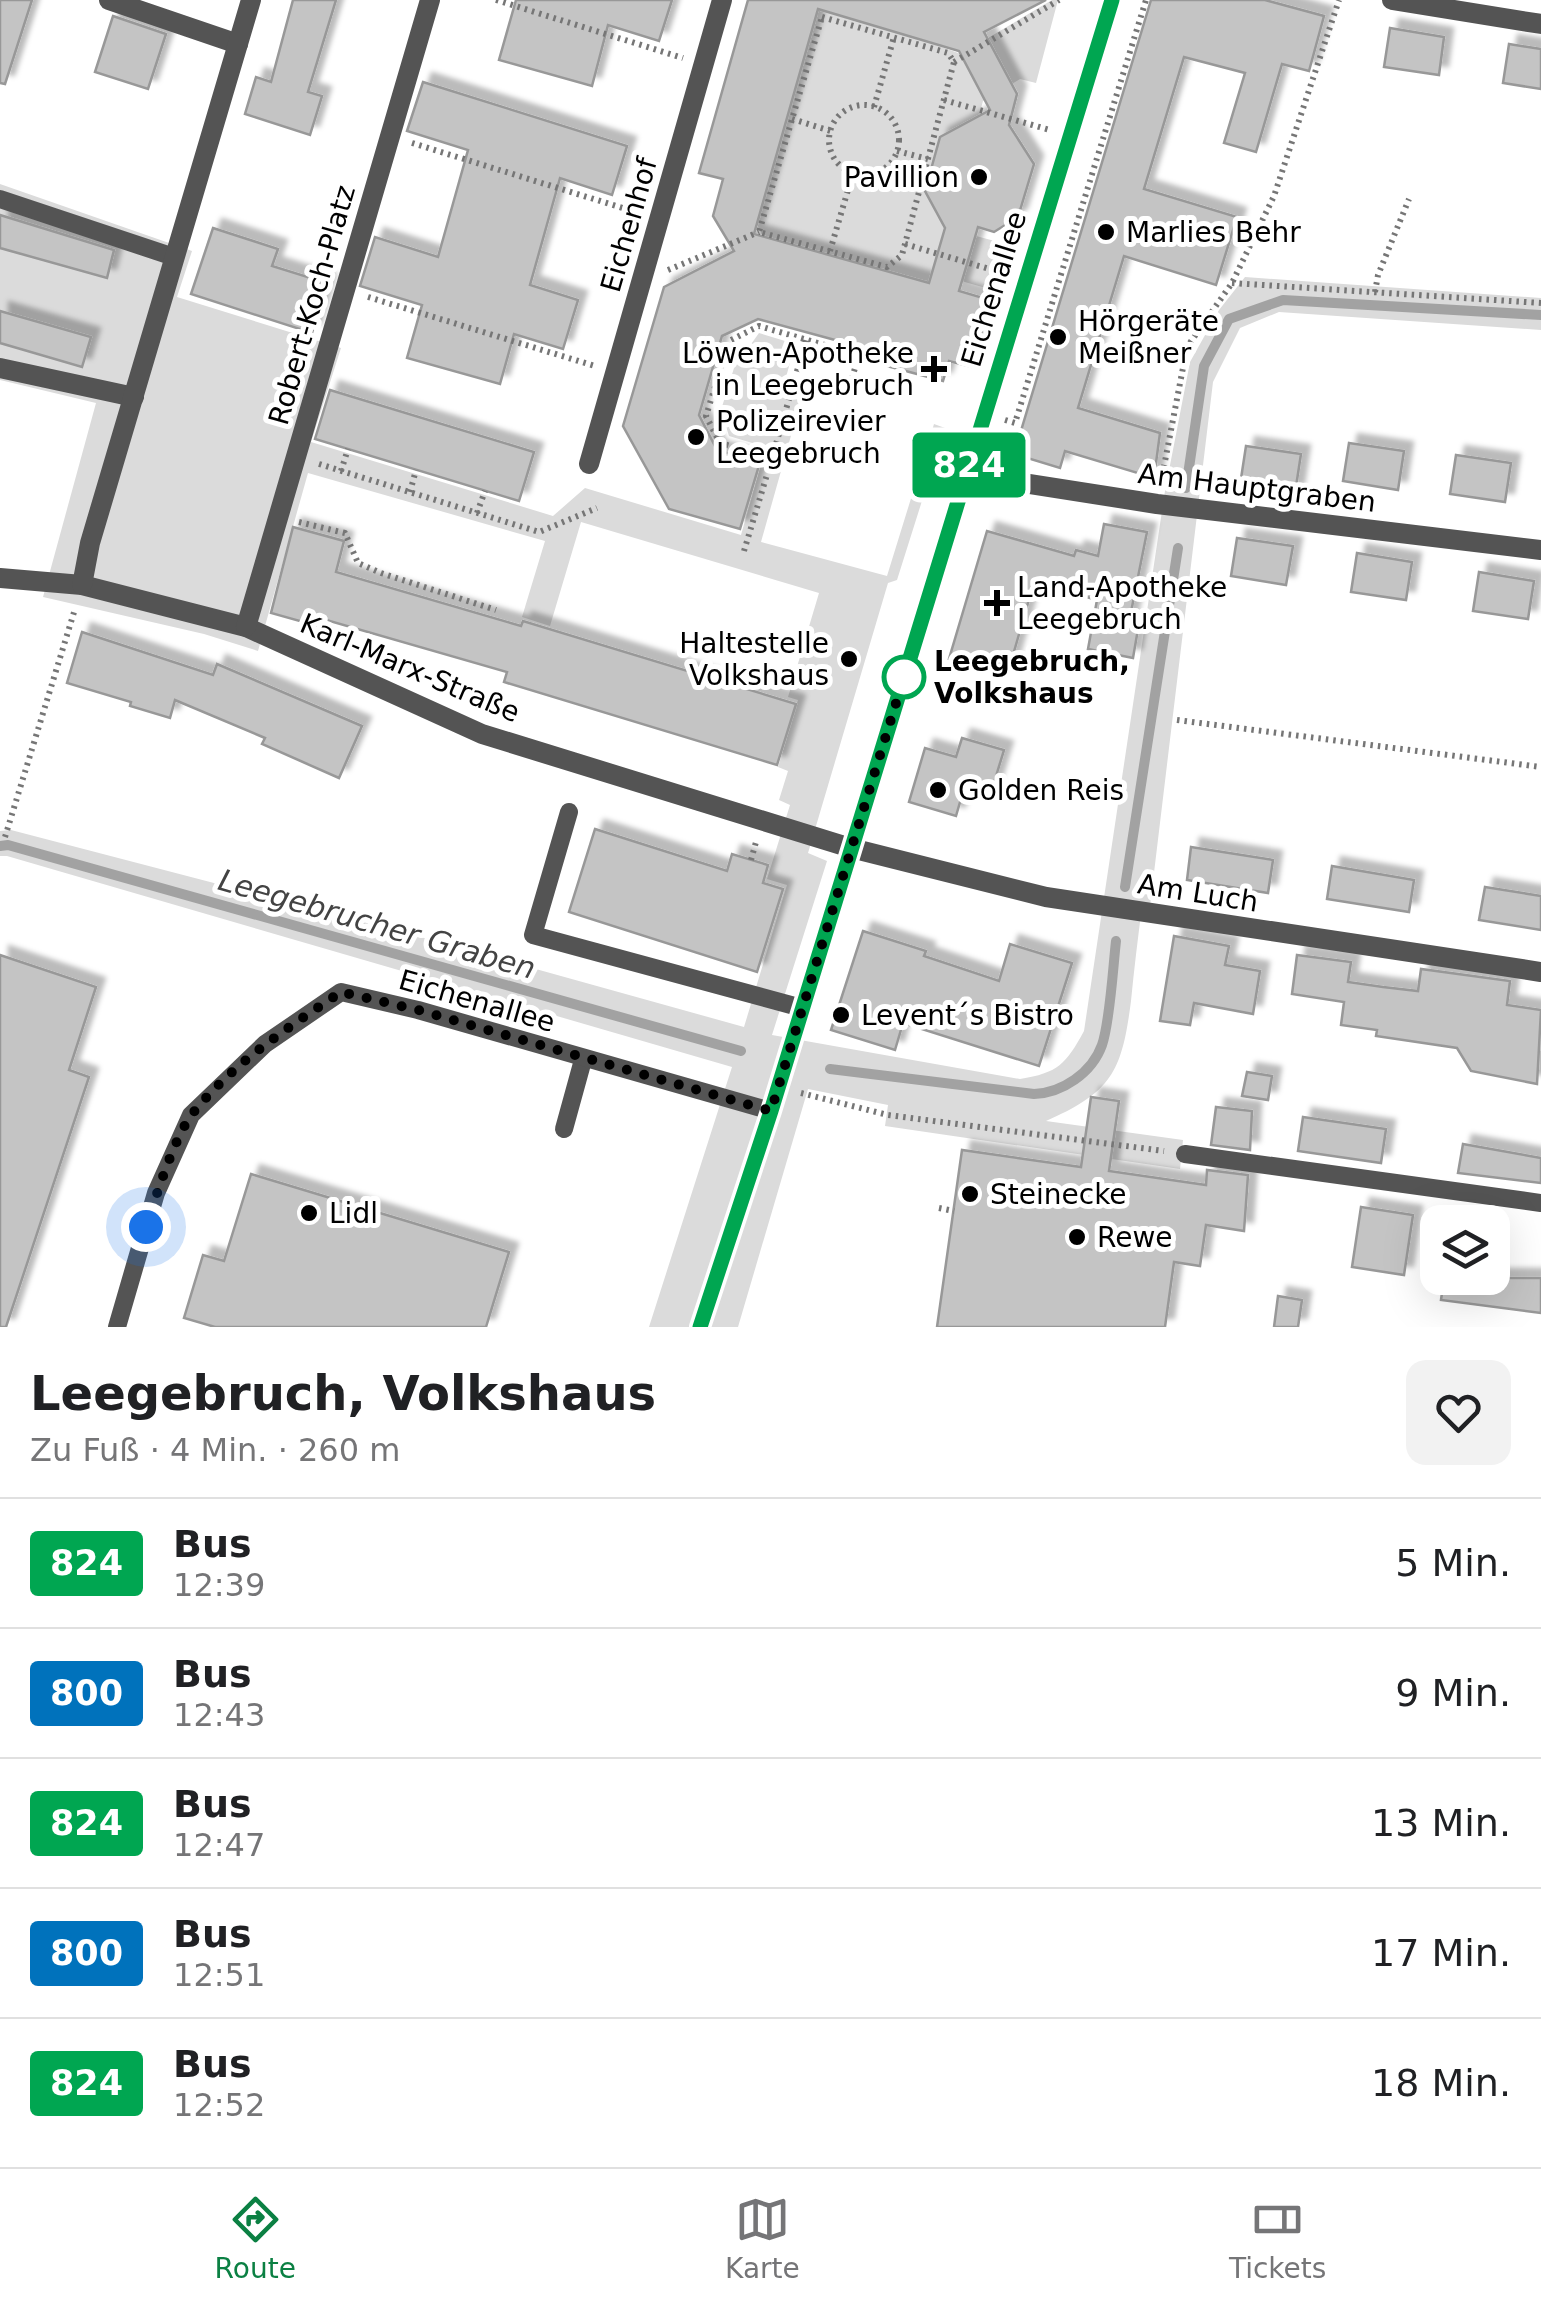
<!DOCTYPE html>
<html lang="de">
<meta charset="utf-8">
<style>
body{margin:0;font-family:"DejaVu Sans",sans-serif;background:#f2f2f2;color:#202124;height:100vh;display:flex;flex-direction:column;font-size:38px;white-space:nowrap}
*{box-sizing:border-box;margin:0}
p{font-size:32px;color:#757577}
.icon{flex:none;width:55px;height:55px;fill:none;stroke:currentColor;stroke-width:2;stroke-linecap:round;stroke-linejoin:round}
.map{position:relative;height:1327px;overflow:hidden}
.sheet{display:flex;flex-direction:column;background:#fff;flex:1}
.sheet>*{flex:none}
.badge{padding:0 20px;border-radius:8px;font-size:35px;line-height:65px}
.controls{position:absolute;left:1420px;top:1205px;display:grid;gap:20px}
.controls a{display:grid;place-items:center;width:90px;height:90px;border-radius:20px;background:#fff;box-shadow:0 10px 40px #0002;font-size:50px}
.you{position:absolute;width:50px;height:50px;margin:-25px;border:8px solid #fff;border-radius:50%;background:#1a73e8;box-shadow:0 0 0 15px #1a73e833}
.map>.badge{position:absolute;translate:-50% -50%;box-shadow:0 0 0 5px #fff}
.round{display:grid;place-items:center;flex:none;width:105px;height:105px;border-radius:20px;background:#f2f2f2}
.overview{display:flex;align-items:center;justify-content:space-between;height:170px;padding:0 30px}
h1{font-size:48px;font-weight:700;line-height:75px}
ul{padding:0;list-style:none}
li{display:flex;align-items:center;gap:30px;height:130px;padding:0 30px;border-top:2px solid #e0e0e0}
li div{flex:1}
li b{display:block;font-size:38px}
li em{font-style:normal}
li .badge{min-width:110px;font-weight:700;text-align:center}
.dock{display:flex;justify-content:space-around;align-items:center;height:140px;border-top:2px solid #e0e0e0;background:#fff;font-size:28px;color:#757577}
.dock a{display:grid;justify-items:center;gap:5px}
.dock .current{color:#0b8043}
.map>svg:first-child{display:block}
</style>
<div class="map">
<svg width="1541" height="1327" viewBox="0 0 1541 1327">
<defs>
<filter id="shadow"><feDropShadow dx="9" dy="-9" stdDeviation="2.5" flood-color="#0004"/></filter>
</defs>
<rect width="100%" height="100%" fill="#fff"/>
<!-- green -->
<g fill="#dbdbdb">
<polygon points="1052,0 1058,0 1036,83 1020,79 983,101 976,126 965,123 940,137 946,228 1006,244 993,290 933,273 929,283 763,237 750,209 766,191 808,45 797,3 903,33 961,54"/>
<path d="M0 184 192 251 177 297 341 348 311 442 553 516 585 488 741 535 766 447 729 436 721 410 734 368 759 333 795 344 785 381 805 386 761 542 887 576 934 424 945 428 897 580 888 583 808 853 827 861 772 1035 1020 1079C1058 1073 1066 1064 1084 1031L1165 491 1190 362 1219 310 1245 277 1541 298V330L1279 312 1240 328 1213 382 1150 906H1142C1138 938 1134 969 1131 1001 1122 1070 1113 1092 1046 1121L1183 1140 1180 1169 885 1126 888 1105 808 1089 738 1327H649L732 1067 7 856H0V831L11 830 428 939 744 1027 787 885 767 879 790 805 779 800 788 771 778 767 798 700 788 697 819 593 581 522 550 626 522 617 545 541 308 473 258 651 204 634 43 597 96 403 0 380Z"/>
</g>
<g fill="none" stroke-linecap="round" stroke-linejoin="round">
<!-- stream -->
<g stroke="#a2a2a2" stroke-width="10">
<polyline points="1186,488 1204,366 1229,319 1283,300 1541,315"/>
<polyline points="0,846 8,845 741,1051"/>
<polyline points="1125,887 1178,548"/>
<path d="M830 1069 1034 1094C1062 1093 1092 1073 1102 1045 1110 1022 1113 967 1116 941"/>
</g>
</g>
<!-- building -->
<g fill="#c4c4c4" stroke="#989898" stroke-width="2.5" fill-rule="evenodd" filter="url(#shadow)">
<polygon points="0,0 32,0 5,84 0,83"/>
<polygon points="293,0 336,0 308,92 322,96 310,135 245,114 256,77 271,82"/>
<polygon points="516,0 672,0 659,41 608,25 592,86 499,60"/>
<path d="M748 0H1046L984 32 1017 94 1009 125 1034 164 1018 217 994 232 978 227 959 291 990 300 972 367 949 361 943 381 876 363 879 352 758 319 722 336 699 415 717 450 760 462 740 529 669 509 623 426 664 287 734 251 713 216 723 179 699 173ZM818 9 959 51 990 110 940 137 925 191 945 228 929 283 754 234Z"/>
<polygon points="1151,0 1265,0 1324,16 1309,71 1282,64 1256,152 1224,143 1245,73 1184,57 1144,189 1237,217 1216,285 1124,256 1078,408 1160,433 1154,478 1065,451 1060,468 1014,454"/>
<polygon points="113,16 166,34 148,89 95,72"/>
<polygon points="1390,28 1444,37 1439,75 1384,67"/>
<polygon points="1509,44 1541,49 1541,89 1503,83"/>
<polygon points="423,82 627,146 612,195 560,178 530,285 578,300 563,349 514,334 500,384 407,358 422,305 360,286 375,237 438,257 468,150 407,131"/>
<polygon points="0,215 114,250 107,278 0,248"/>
<polygon points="213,228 278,249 272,266 327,283 312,333 191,294"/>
<polygon points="0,311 91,337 82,367 0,343"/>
<polygon points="330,390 534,452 519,501 315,439"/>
<polygon points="1349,443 1404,451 1398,490 1343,481"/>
<polygon points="1246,446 1301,454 1295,493 1240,485"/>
<polygon points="1456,455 1511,463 1505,502 1450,494"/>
<polygon points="1104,524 1147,532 1128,627 1138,629 1133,658 1088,649 1097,600 1034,582 1007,676 949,659 987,531 1074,556 1076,550 1098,556"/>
<polygon points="293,527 344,541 336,572 521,626 523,621 796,704 777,765 504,682 507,672 323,619 321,627 271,613"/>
<polygon points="1237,538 1293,546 1286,585 1231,576"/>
<polygon points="1357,553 1412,562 1406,600 1351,592"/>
<polygon points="1479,572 1534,581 1528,619 1473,611"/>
<polygon points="82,632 213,675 217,664 362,726 339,778 262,744 265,738 175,700 170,718 130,706 131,702 67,683"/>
<polygon points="962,738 1004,750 993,786 967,778 956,816 909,802 925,748 956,757"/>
<polygon points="595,829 727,871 732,854 768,865 763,883 783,889 757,972 569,912"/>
<polygon points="1191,847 1273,860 1268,893 1187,880"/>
<polygon points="1332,866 1414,880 1409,912 1327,899"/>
<polygon points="1485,887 1541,896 1541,930 1479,920"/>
<polygon points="863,931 926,951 924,956 999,981 1010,944 1072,963 1039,1066 903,1023 895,1050 831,1030"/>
<polygon points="1174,936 1229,946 1225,965 1260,971 1253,1014 1194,1003 1190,1025 1160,1021"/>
<polygon points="0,955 96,987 69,1070 89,1077 6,1327 0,1327"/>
<polygon points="1297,955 1351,962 1348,982 1383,987 1418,991 1421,969 1510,981 1507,1005 1541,1010 1537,1084 1471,1071 1457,1048 1376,1036 1377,1030 1341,1025 1344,1002 1292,994"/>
<polygon points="1247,1072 1272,1076 1268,1100 1242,1096"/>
<polygon points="1091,1097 1119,1101 1109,1171 1206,1185 1207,1170 1248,1175 1244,1231 1206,1225 1200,1266 1174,1262 1165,1327 937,1327 962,1150 1081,1167"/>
<polygon points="1216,1107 1252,1111 1250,1150 1211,1145"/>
<polygon points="1303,1117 1386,1129 1381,1163 1298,1151"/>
<polygon points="1463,1144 1541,1158 1541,1183 1458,1173"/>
<polygon points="251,1174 509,1252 486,1327 215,1327 184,1318 203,1255 224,1261"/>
<polygon points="1361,1207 1413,1215 1404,1275 1352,1267"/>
<polygon points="1444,1278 1541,1278 1541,1313 1441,1300"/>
<polygon points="1278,1296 1302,1300 1298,1327 1274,1327"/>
</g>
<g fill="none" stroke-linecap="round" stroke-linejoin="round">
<!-- path -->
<g stroke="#767676" stroke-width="6" stroke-dasharray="2.5 5" stroke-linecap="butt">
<polyline points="496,0 683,58"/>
<polygon points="822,17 948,53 954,62 902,255 887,267 759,232"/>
<polyline points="954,62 1059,0"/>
<polyline points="944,100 1050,130"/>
<circle cx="864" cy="140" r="35"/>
<polyline points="874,107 894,37"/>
<polyline points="792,119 831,131"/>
<polyline points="412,143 639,213"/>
<polyline points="897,151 928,159"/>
<polyline points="905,244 1006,274"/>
<polyline points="830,251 853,173"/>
<polyline points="668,270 759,232"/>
<polyline points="1232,283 1541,303"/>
<polyline points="1375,292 1378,275 1409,199"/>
<polyline points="368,297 595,366"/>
<polyline points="1005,420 1015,423 1146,0"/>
<polyline points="772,458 806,340"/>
<polyline points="319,464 539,532 597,508"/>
<polyline points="341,471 348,449"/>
<polyline points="1161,482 1187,347 1232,283 1274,196 1339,0"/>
<polyline points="410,492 416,470"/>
<polyline points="477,513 485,491"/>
<polyline points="299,522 345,533 358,563 381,573 496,610"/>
<polyline points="744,551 772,458 720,443 706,416 729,341 759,326 859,355 852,378"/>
<polyline points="1177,720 1541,767"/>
<polyline points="5,837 75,609"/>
<polyline points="751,860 756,842"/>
<polyline points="801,1093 888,1115 1164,1151"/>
<polyline points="939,1208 954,1211"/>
</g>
<!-- service -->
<g stroke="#545454" stroke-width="18">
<polyline points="0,199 174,257"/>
<polyline points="569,812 533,935 802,1008"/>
<polyline points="564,1129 583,1060"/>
<polyline points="1185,1154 1541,1203"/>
<polyline points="117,1327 156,1193 191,1115 265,1044 341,992 418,1010 771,1111"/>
</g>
<!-- minor -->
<g stroke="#545454" stroke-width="20">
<polyline points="109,0 238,44"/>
<polyline points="1392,0 1541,24"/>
<polyline points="0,368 134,397"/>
<polyline points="589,464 722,0"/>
<polyline points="966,474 1157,504 1541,550"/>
<polyline points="0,578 82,585 246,627 482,734 851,848 1046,897 1541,972"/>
<polyline points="82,585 90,543 251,0"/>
<polyline points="246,627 430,0"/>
</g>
<!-- tertiary -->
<polyline stroke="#545454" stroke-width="20" points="700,1327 771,1111 1112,0"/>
</g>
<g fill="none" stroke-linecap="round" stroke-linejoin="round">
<!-- line casing -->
<g stroke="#fff" stroke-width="22">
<polyline id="line" points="700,1327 771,1111 1112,0"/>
</g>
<!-- line -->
<use href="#line" stroke="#00a651" stroke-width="15"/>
<!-- walk -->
<path stroke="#000" stroke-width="10" stroke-dasharray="0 18" d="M146 1227C156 1197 174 1137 193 1113 233 1063 289 1027 341 992L418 1010 771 1111 904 677"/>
</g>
<!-- markers -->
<g fill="#000" stroke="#fff" stroke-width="4">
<circle cx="979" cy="177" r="10"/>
<circle cx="1106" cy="232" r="10"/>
<circle cx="1058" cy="337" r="10"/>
<path d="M929 354h10v10h10v10h-10v10h-10v-10h-10v-10h10z"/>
<circle cx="696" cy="437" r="10"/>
<path d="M992 588h10v10h10v10h-10v10h-10v-10h-10v-10h10z"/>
<circle cx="849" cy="659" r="10"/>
<circle cx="938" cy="790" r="10"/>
<circle cx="841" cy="1015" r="10"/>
<circle cx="970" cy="1194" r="10"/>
<circle cx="309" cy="1213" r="10"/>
<circle cx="1077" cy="1237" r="10"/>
</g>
<circle fill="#fff" stroke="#00a651" stroke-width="5" cx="904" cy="677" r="20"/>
<g text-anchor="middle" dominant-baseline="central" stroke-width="10" stroke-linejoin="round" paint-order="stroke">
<!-- poi labels -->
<g font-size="28" fill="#000" stroke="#fff" text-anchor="start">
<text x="959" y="177" text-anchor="end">Pavillion</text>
<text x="1126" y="232">Marlies Behr</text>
<text x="1078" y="321">Hörgeräte<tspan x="1078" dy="32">Meißner</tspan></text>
<text x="914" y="353" text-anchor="end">Löwen-Apotheke<tspan x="914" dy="32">in Leegebruch</tspan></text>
<text x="716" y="421">Polizeirevier<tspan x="716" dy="32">Leegebruch</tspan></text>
<text x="1017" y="587">Land-Apotheke<tspan x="1017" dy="32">Leegebruch</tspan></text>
<text x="829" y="643" text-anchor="end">Haltestelle<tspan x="829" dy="32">Volkshaus</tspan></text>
<text x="958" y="790">Golden Reis</text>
<text x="861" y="1015">Levent´s Bistro</text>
<text x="990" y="1194">Steinecke</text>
<text x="329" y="1213">Lidl</text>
<text x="1097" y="1237">Rewe</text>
</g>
<!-- street labels -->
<g font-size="28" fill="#000" stroke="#fff">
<text transform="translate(629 225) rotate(-74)">Eichenhof</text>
<text transform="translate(994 289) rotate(-73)">Eichenallee</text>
<text transform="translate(312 305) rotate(-74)">Robert-Koch-Platz</text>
<text transform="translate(1257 488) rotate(7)">Am Hauptgraben</text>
<text transform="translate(410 668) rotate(23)">Karl-Marx-Straße</text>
<text transform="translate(1198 893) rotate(9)">Am Luch</text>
<text transform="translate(477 1001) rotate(16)">Eichenallee</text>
</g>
<!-- stop labels -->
<g font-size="28" font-weight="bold" fill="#000" stroke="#fff" text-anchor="start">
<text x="934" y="661">Leegebruch,<tspan x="934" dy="32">Volkshaus</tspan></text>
</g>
<!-- water labels -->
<g font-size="30" font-style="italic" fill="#434343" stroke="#fff">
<text transform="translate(377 924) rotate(16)">Leegebrucher Graben</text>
</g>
</g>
</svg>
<div class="controls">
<a><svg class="icon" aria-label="layers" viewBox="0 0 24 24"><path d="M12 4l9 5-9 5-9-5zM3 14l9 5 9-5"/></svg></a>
</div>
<div class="you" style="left:146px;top:1227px"></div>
<b class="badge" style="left:969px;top:465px;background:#00a651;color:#fff">824</b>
</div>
<section class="sheet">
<div class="overview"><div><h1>Leegebruch, Volkshaus</h1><p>Zu Fuß · 4 Min. · 260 m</p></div><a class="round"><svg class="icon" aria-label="heart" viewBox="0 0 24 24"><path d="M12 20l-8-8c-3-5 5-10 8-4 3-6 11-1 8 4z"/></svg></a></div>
<ul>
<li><span class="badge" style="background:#00a651;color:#fff">824</span><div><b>Bus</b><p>12:39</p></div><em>5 Min.</em></li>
<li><span class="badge" style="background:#0072bc;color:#fff">800</span><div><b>Bus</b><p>12:43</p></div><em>9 Min.</em></li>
<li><span class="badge" style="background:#00a651;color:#fff">824</span><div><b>Bus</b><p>12:47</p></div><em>13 Min.</em></li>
<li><span class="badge" style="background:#0072bc;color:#fff">800</span><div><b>Bus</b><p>12:51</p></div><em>17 Min.</em></li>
<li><span class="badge" style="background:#00a651;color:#fff">824</span><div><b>Bus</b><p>12:52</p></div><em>18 Min.</em></li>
</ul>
</section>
<nav class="dock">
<a class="current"><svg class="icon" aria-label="directions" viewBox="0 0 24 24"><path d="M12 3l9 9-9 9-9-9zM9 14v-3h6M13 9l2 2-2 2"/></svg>Route</a>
<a><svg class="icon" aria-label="map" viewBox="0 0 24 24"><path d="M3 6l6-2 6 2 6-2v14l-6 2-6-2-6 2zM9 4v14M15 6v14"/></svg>Karte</a>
<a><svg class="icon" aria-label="tickets" viewBox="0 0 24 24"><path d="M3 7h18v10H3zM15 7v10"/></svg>Tickets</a>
</nav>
